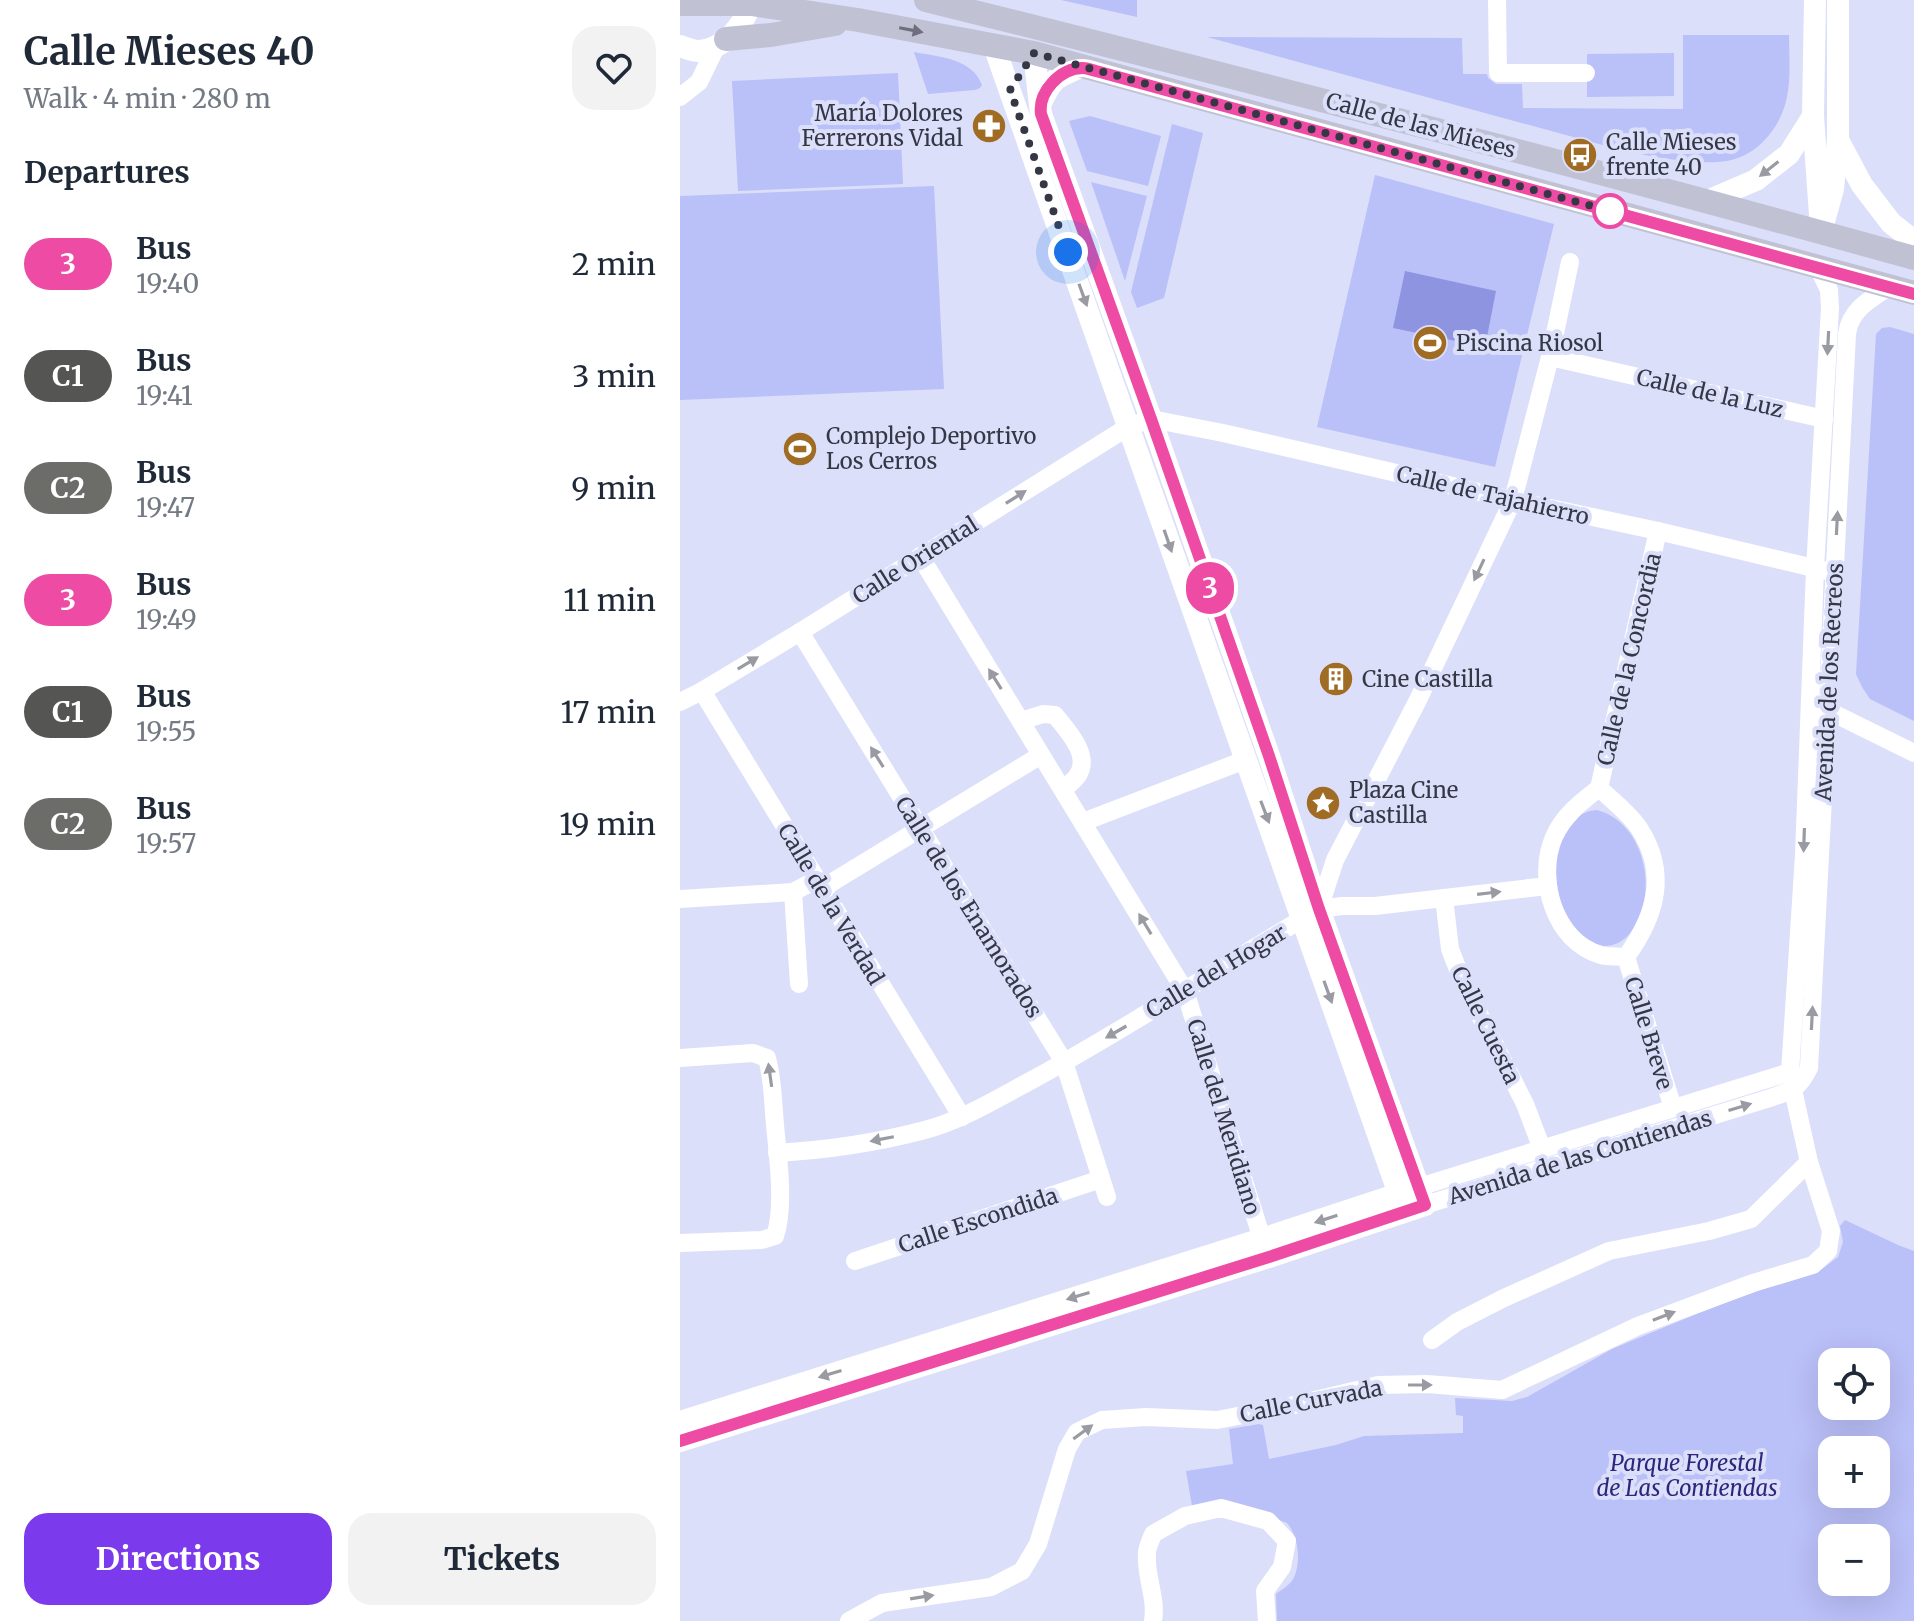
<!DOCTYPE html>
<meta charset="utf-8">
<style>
body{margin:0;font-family:Merriweather,serif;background:#f2f2f3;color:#1f2937;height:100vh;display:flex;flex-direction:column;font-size:30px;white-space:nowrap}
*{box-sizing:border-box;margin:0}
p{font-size:26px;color:#747a83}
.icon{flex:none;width:44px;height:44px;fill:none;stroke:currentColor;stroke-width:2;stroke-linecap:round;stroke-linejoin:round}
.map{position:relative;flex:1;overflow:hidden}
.sheet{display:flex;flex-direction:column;background:#fff;width:680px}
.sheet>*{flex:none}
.badge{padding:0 16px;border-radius:26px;font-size:28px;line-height:52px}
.fabs{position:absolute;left:1138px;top:1348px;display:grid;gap:16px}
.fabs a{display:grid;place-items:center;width:72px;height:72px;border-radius:16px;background:#fff;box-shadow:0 8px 32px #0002;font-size:40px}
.you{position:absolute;width:40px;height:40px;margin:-20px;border:6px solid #fff;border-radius:50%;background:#1a73e8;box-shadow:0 0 0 12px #1a73e833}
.map>.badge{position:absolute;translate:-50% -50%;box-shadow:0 0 0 4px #fff}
h2{padding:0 24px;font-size:30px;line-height:72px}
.round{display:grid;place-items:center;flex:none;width:84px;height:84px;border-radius:24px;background:#f2f2f3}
.headline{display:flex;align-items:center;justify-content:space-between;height:136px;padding:0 24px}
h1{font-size:38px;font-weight:700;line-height:60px}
.action{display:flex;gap:16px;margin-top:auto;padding:16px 24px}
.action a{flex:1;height:92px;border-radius:24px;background:#7c3aed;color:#fff;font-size:32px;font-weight:700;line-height:92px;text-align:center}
.action a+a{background:#f2f2f3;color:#1f2937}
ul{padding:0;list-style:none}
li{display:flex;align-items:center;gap:24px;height:112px;padding:0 24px}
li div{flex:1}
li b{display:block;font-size:30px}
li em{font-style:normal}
li .badge{min-width:88px;font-weight:700;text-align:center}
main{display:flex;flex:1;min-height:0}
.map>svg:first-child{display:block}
</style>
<main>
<section class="sheet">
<div class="headline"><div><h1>Calle Mieses 40</h1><p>Walk · 4 min · 280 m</p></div><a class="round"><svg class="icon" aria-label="heart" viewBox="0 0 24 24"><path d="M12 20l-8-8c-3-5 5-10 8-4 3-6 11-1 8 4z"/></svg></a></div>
<h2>Departures</h2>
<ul>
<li><span class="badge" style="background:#ee4ba4;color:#fff">3</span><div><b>Bus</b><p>19:40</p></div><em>2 min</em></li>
<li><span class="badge" style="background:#555553;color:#fff">C1</span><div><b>Bus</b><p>19:41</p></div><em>3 min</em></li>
<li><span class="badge" style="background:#6c6c69;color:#fff">C2</span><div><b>Bus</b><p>19:47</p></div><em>9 min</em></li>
<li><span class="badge" style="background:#ee4ba4;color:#fff">3</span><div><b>Bus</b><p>19:49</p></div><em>11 min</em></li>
<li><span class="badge" style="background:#555553;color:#fff">C1</span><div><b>Bus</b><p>19:55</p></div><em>17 min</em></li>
<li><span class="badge" style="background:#6c6c69;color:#fff">C2</span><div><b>Bus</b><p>19:57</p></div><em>19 min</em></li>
</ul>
<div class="action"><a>Directions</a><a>Tickets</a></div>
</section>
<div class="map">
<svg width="1234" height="1621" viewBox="0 0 1234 1621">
<rect width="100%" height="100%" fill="#dbdffa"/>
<!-- green -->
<g fill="#bac0f8" fill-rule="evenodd">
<polygon points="381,0 457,0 457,17"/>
<path d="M1003 35H1109C1109 55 1111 77 1107 97 1101 127 1078 156 1047 161 1014 166 969 156 937 149L527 37 782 38 783 74H807L808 78 816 84H842L843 108 1003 109Z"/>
<path d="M234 52C259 57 292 58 302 85L300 88 295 90 248 94Z"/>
<polygon points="994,53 994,96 907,97 907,54"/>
<polygon points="218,73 223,184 58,191 52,81"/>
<polygon points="410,116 481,136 468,186 407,171 389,121"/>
<polygon points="492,124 523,133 484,298 457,308 451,292"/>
<polygon points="695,175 874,224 815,467 637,427"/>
<polygon points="411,182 467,196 445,281"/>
<polygon points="254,186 264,389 0,400 0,196"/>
<polygon points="1210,327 1234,334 1234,721 1190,699 1182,687 1176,674 1196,334 1202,328"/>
<path d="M917 810C966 823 980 896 950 933 943 942 934 946 923 946 870 944 854 814 917 810Z"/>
<path d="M1165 1220 1218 1245 1234 1251V1621H597L596 1594C601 1590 608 1586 612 1581 622 1565 619 1537 607 1523L548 1501 512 1506 506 1471 553 1464 549 1429 579 1424 583 1425 589 1459 656 1445 684 1436 783 1433V1416L776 1415 775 1398 832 1401 847 1397 932 1349 1043 1303 1142 1269 1158 1257 1163 1242 1160 1226ZM1152 1362H1196V1406H1152ZM1152 1450H1196V1494H1152ZM1152 1538H1196V1582H1152Z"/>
</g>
<!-- water -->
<polygon fill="#8f94e0" points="725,271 816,291 805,347 713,328"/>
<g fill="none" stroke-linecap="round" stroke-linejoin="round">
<!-- minor -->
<g stroke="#fff" stroke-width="18">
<polyline points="817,0 818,73 906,73"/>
<polyline points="0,97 19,82 36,47"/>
<polyline points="870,357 1144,419"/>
<polyline points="240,556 505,991 582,1239"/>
<polyline points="120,632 384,1062 427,1197"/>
<polyline points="22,691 282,1117"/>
<polyline points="0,702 22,691 120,632 448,427 471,419 543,433 833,500 978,531 1155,573"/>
<polyline points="1138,709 1157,715 1234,753"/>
<path d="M341 721 363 714 375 715C387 730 411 755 398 775 395 780 388 785 383 790"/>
<path d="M919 788C932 800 949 813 959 828 989 874 975 917 946 957 938 956 929 957 921 955 874 942 856 878 874 837 883 816 901 802 919 788Z"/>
<polyline points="919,788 978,531"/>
<polyline points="403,822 565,760"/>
<polyline points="141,889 361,755"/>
<polyline points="113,892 119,984"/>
<polyline points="764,898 770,949 782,980 845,1104 862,1149"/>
<polyline points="0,899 113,892 136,880"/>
<polyline points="639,909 662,906 695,906 867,886"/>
<polyline points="946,957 993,1108"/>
<path d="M0 1058 73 1053 87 1058C93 1080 93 1103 95 1125 98 1157 105 1207 95 1236L82 1240 0 1243"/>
<path d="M97 1153C145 1150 195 1143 241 1131 281 1121 316 1099 352 1080 450 1027 543 965 639 909L655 860 738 700 833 500 870 357 890 262"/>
<polyline points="739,1187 1110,1072 1124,855 1135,569 1150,308 1149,290 1138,267"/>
<path d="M745 1205 1090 1098C1111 1091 1119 1089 1129 1068L1167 334C1170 310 1190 299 1209 287"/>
<polyline points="175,1261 421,1179"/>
<polyline points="752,1340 777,1322 824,1298 929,1251 1029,1231 1071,1219 1129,1162"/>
<polyline points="169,1621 202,1603 311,1587 342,1571 358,1544 387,1449 397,1432 422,1420 466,1417 537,1420 610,1406 698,1385 747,1384 822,1390 958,1326 1073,1283 1133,1265 1148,1251 1151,1231 1129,1162 1113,1090"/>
<path d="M473 1621C477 1597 465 1577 467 1553 467 1547 471 1540 473 1534L505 1516 541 1508 588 1521 607 1541 602 1567 585 1591 587 1621"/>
</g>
<!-- tertiary -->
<g stroke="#fff" stroke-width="22">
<polyline points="1135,0 1133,116 1140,215"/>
<path d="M0 46C6 48 13 51 19 51 45 49 65 24 72 0"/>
<polyline points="314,46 725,1211"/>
<path d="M360 105C372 79 374 78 401 67"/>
<polyline points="1158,140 1182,185 1211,223 1234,241"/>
<polyline points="1027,201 1076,180 1109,154 1133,116"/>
<polyline points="1141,232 1153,189 1158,140 1158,0"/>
<polyline points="0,1422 582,1239 731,1190"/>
<polyline points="0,1441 589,1257 745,1205 639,909 589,756 471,419 361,114 354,53"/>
</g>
<!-- secondary -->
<g stroke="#c0c2d4" stroke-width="24">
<path d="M246 0C576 82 906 167 1234 258"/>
<polyline points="0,4 71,4 178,20 354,53 1234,293"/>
<polyline points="46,39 91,35 155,24"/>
</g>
</g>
<!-- one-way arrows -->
<defs><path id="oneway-solid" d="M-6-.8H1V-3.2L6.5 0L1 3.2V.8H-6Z" transform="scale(2)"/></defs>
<use fill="#6d6f7e" href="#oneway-solid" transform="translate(231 30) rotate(11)"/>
<g fill="#9a9ba2">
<use href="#oneway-solid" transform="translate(1089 169) rotate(142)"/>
<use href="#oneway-solid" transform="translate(403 295) rotate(70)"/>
<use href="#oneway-solid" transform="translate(1148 343) rotate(93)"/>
<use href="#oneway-solid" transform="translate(336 497) rotate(-32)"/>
<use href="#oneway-solid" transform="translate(1157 523) rotate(-87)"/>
<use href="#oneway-solid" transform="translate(488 541) rotate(71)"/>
<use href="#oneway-solid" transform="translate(799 570) rotate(115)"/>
<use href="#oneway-solid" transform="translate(68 663) rotate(-31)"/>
<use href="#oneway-solid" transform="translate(315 679) rotate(-122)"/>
<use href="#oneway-solid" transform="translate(197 757) rotate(-122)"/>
<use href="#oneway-solid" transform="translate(585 812) rotate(69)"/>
<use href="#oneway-solid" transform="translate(1124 840) rotate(92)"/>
<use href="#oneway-solid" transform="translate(809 893) rotate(-7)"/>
<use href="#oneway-solid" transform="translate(465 924) rotate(-121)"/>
<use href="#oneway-solid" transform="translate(648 992) rotate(70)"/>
<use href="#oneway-solid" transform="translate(1132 1018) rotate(-87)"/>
<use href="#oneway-solid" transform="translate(436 1032) rotate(150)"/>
<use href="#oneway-solid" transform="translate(90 1075) rotate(-98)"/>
<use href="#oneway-solid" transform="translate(1060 1107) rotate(-17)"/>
<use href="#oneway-solid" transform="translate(202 1139) rotate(169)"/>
<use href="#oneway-solid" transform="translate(646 1219) rotate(162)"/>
<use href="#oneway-solid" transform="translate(398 1296) rotate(163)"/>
<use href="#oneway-solid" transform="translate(984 1316) rotate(-21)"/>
<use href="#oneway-solid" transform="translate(150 1374) rotate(163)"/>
<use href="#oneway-solid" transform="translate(740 1385)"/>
<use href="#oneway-solid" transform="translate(403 1432) rotate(-36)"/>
<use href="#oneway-solid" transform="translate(242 1597) rotate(-9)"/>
</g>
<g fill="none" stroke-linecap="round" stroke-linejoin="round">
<!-- line casing -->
<g stroke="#fff" stroke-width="18">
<path id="line" d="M0 1441 589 1257 745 1205 639 909 589 756 471 419 361 114C358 92 380 68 403 68 407 68 412 70 416 71L1234 294"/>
</g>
<!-- line -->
<use href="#line" stroke="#ee4ba4" stroke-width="12"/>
<!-- walk -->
<polyline stroke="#353744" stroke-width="8" stroke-dasharray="0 14.4" points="388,252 330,90 354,53 930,211"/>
</g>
<!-- icons -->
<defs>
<g id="pharmacy-disc" transform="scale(1.8)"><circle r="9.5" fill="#a06b23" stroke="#dbdffa"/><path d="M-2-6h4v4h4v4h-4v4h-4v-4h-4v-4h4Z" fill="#fff"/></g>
<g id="bus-disc" transform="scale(1.8)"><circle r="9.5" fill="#a06b23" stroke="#dbdffa"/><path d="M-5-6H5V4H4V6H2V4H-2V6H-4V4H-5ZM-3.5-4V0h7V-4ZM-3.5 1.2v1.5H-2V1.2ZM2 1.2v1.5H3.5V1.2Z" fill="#fff"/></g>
<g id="stadium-disc" transform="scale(1.8)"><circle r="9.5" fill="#a06b23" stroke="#dbdffa"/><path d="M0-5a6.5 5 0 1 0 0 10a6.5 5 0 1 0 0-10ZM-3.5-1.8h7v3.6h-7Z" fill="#fff"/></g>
<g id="building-disc" transform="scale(1.8)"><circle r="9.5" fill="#a06b23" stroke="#dbdffa"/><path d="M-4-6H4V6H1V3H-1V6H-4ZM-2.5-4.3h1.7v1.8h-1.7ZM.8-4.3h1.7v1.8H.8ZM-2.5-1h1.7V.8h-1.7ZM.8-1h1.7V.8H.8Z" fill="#fff"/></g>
<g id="sight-disc" transform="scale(1.8)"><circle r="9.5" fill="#a06b23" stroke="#dbdffa"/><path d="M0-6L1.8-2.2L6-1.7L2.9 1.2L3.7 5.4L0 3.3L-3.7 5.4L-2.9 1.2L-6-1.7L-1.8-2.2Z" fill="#fff"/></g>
</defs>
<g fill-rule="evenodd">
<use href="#pharmacy-disc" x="309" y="126"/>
<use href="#bus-disc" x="900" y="155"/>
<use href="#stadium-disc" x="750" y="343"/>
<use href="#stadium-disc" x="120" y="449"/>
<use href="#building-disc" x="656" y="679"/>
<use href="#sight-disc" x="643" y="803"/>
</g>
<!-- markers -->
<circle fill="#fff" stroke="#ee4ba4" stroke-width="4" cx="930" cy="211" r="16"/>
<g text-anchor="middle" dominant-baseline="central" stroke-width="8" stroke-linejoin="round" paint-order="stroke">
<!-- poi labels -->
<g font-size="22" fill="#353744" stroke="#dbdffa" text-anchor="start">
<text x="283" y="113" text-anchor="end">María Dolores<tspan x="283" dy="25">Ferrerons Vidal</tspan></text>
<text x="926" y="142">Calle Mieses<tspan x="926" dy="25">frente 40</tspan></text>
<text x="776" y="343">Piscina Riosol</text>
<text x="146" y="436">Complejo Deportivo<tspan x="146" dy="25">Los Cerros</tspan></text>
<text x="682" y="679">Cine Castilla</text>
<text x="669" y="790">Plaza Cine<tspan x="669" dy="25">Castilla</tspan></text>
</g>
<!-- street labels -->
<g font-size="22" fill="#353744" stroke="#dbdffa">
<text transform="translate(741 125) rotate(15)">Calle de las Mieses</text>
<text transform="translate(1030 393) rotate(13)">Calle de la Luz</text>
<text transform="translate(813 495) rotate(13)">Calle de Tajahierro</text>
<text transform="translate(235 560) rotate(-32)">Calle Oriental</text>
<text transform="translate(949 659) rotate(-77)">Calle de la Concordia</text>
<text transform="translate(1149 682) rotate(-87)">Avenida de los Recreos</text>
<text transform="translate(151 904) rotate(59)">Calle de la Verdad</text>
<text transform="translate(289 907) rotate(58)">Calle de los Enamorados</text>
<text transform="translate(536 971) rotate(-31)">Calle del Hogar</text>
<text transform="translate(806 1025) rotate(64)">Calle Cuesta</text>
<text transform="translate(969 1033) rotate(73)">Calle Breve</text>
<text transform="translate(544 1117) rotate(73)">Calle del Meridiano</text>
<text transform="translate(900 1157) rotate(-17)">Avenida de las Contiendas</text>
<text transform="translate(298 1220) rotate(-18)">Calle Escondida</text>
<text transform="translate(631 1401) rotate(-11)">Calle Curvada</text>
</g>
<!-- park labels -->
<g font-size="22" font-style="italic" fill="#2e267d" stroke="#dbdffa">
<text x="1007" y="1463">Parque Forestal<tspan x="1007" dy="25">de Las Contiendas</tspan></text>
</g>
</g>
</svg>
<div class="fabs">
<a><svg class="icon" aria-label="locate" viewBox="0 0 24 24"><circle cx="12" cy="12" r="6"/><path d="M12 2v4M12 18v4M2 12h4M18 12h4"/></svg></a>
<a>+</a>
<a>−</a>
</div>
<div class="you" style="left:388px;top:252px"></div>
<b class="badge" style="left:530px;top:588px;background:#ee4ba4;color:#fff">3</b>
</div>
</main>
